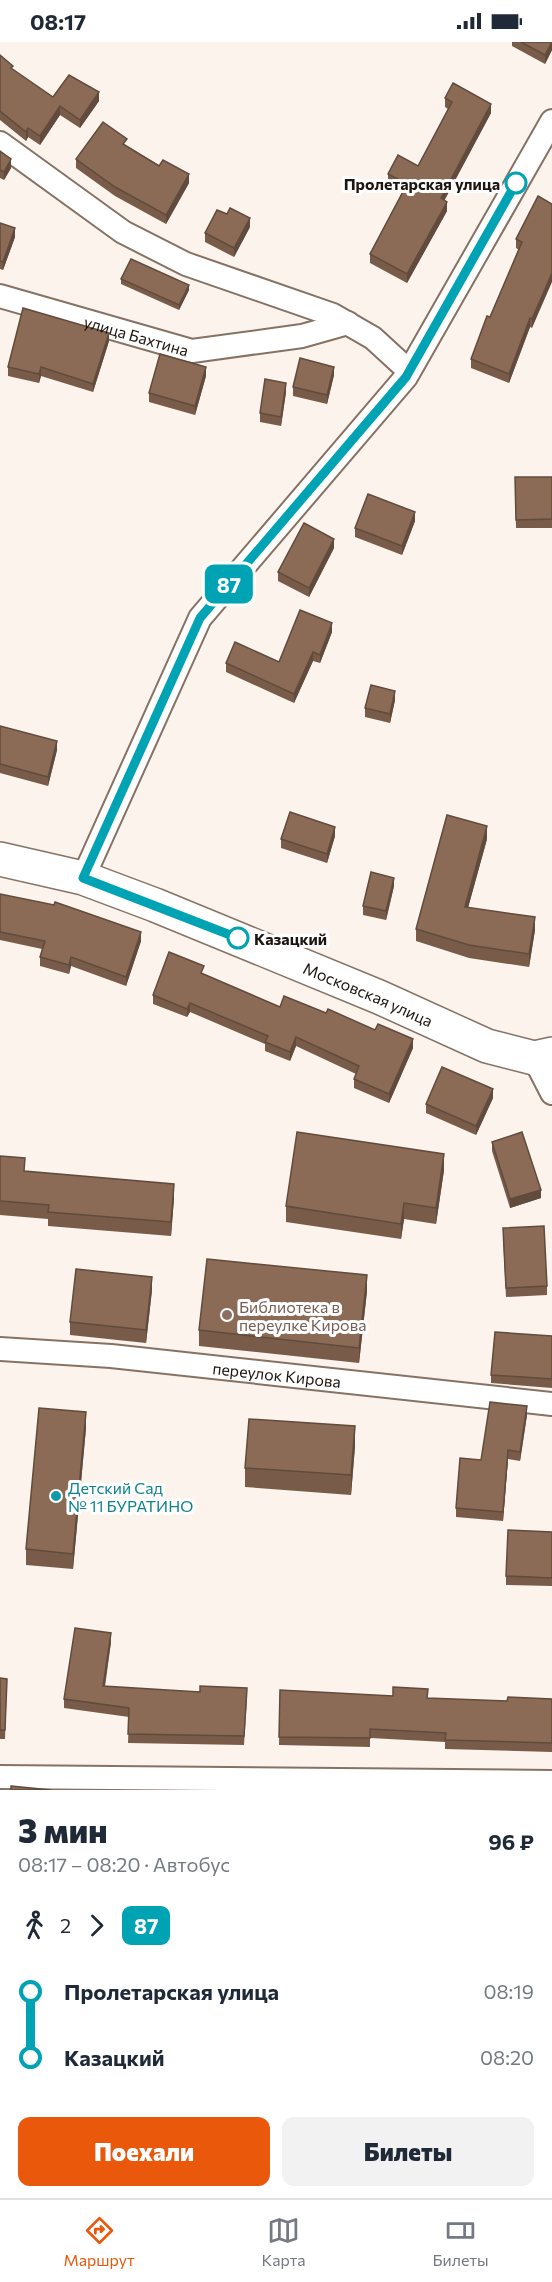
<!DOCTYPE html>
<html lang="ru">
<meta charset="utf-8">
<style>
body{margin:0;font-family:Commissioner,sans-serif;background:#f2f2f3;color:#1f2937;height:100vh;display:flex;flex-direction:column;font-size:22px;white-space:nowrap}
*{box-sizing:border-box;margin:0}
p{font-size:20px;color:#747a83}
.icon{flex:none;width:33px;height:33px;fill:none;stroke:currentColor;stroke-width:2;stroke-linecap:round;stroke-linejoin:round}
.map{position:relative;height:1748px;overflow:hidden}
.sheet{display:flex;flex-direction:column;background:#fff;flex:1}
.sheet>*{flex:none}
.badge{padding:0 12px;border-radius:9px;font-size:21px;line-height:39px}
.map>.badge{position:absolute;translate:-50% -50%;box-shadow:0 0 0 3px #fff}
.legs{display:flex;align-items:center;gap:9px;height:66px;padding:0 18px;font-size:20px}
.legs p{margin-inline-start:auto}
.headline{display:flex;align-items:center;justify-content:space-between;height:102px;padding:0 18px}
h1{font-size:33px;font-weight:800;line-height:45px}
.action{display:flex;gap:12px;margin-top:auto;padding:12px 18px}
.action a{flex:1;height:69px;border-radius:12px;background:#ea580c;color:#fff;font-size:24px;font-weight:800;line-height:69px;text-align:center}
.action a+a{background:#f2f2f3;color:#1f2937}
ul{padding:0 18px;list-style:none}
li{display:flex;align-items:center;gap:21px;height:66px;font-size:22px}
li i{display:grid;place-items:center;width:9px;height:100%;margin:0 8px;background:currentColor}
li i::after{content:'';width:15px;height:15px;margin:-8px;border:4px solid;border-radius:50%;background:#fff}
li p{margin-inline-start:auto}
li:first-child i{background:linear-gradient(#0000 50%,currentColor 0)}
li:last-child i{background:linear-gradient(currentColor 50%,#0000 0)}
.status{display:flex;justify-content:space-between;align-items:center;height:42px;padding:0 30px;background:#fff;direction:ltr}
.status svg{height:16px;fill:currentColor}
.tabs{display:flex;justify-content:space-around;align-items:center;height:84px;border-top:2px solid #e0e1e3;background:#fff;font-size:16px;color:#747a83}
.tabs a{display:grid;justify-items:center;gap:3px}
.tabs .current{color:#ea580c}
.map>svg:first-child{display:block}
</style>
<div class="status"><b>08:17</b><svg viewBox="0 0 49 12"><path d="M0 12V9h3v3zM5 12V6h3v6zM10 12V3h3v9zM15 12V0h3v12zM26 1h20v11H26zM47 4h2v5h-2z"/></svg></div>
<div class="map">
<svg width="552" height="1748" viewBox="0 0 552 1748">
<rect width="100%" height="100%" fill="#fcf3ed"/>
<g fill="none" stroke-linecap="round" stroke-linejoin="round">
<!-- street casing -->
<g stroke="#867265" stroke-width="26">
<g id="street">
<polyline points="0,101 123,190 186,222 333,273 373,296 409,329"/>
<path id="s1" d="M0 254 192 309 302 294 348 281"/>
<polyline points="83,836 200,576 406,335 552,79"/>
<polyline points="534,1016 552,1051"/>
<path id="s2" d="M0 1307 111 1314 552 1362"/>
<polyline points="0,1735 552,1740"/>
</g>
</g>
<!-- secondary casing -->
<g stroke="#867265" stroke-width="36">
<g id="secondary">
<path id="s3" d="M0 817 83 836 155 863 379 955 487 1004 534 1016 552 1012"/>
</g>
</g>
<!-- street -->
<use href="#street" stroke="#fff" stroke-width="22"/>
<!-- secondary -->
<use href="#secondary" stroke="#fff" stroke-width="33"/>
</g>
<!-- wall -->
<g fill="#785c49">
<polygon points="512,0 552,0 552,8 545,22 512,4"/>
<polygon points="0,13 13,28 53,55 99,59 80,86 60,73 40,103 28,95 26,99 0,78"/>
<polygon points="445,56 491,71 444,158 447,169 407,241 370,221 370,212 403,149 388,140 388,132 418,124 448,67 445,65"/>
<polygon points="127,104 189,141 166,182 115,154 76,126 76,117"/>
<polygon points="0,109 11,126 4,138 0,136"/>
<polygon points="538,154 532,286 530,285 509,341 471,326 471,317 519,208 516,206 516,197"/>
<polygon points="0,181 15,195 3,228 0,227"/>
<polygon points="250,185 234,215 205,200 205,191"/>
<polygon points="121,237 189,248 179,268 121,242"/>
<polygon points="109,299 93,350 41,334 39,341 8,334 8,325"/>
<polygon points="334,333 327,362 293,354 293,345"/>
<polygon points="206,334 195,373 149,360 149,351"/>
<polygon points="286,350 281,384 260,380 260,371"/>
<polygon points="515,435 552,435 552,486 516,486"/>
<polygon points="415,479 402,513 355,495 355,486"/>
<polygon points="334,506 309,555 278,539 278,530"/>
<polygon points="332,590 320,621 313,619 294,661 226,630 226,621 279,620"/>
<polygon points="395,658 390,681 365,675 365,666"/>
<polygon points="0,684 57,708 48,744 0,731"/>
<polygon points="335,794 327,821 281,806 281,797"/>
<polygon points="487,797 468,865 535,888 529,925 469,916 416,899 416,887"/>
<polygon points="394,844 386,878 363,873 363,864"/>
<polygon points="0,852 141,899 126,944 71,924 69,932 40,924 40,915 42,907 0,898"/>
<polygon points="204,933 280,965 413,1006 389,1061 354,1046 354,1037 356,1032 296,1004 290,1019 265,1009 265,1002 190,970 187,975 153,962 153,953"/>
<polygon points="493,1056 476,1093 426,1071 426,1062"/>
<polygon points="492,1100 541,1156 510,1166 492,1109"/>
<polygon points="0,1114 25,1129 174,1156 171,1194 48,1184 48,1177 0,1173"/>
<polygon points="444,1128 436,1182 404,1177 401,1197 286,1180 286,1164"/>
<polygon points="503,1195 547,1244 547,1253 506,1255"/>
<polygon points="152,1248 146,1301 70,1293 70,1280"/>
<polygon points="367,1249 359,1321 199,1304 199,1288"/>
<polygon points="552,1294 552,1346 491,1341 491,1333"/>
<polygon points="527,1373 520,1419 508,1417 503,1479 456,1475 456,1466 481,1418"/>
<polygon points="86,1386 73,1527 26,1523 26,1507"/>
<polygon points="355,1404 351,1453 245,1445 245,1426"/>
<polygon points="552,1490 552,1544 506,1543 506,1534"/>
<polygon points="111,1600 105,1645 247,1655 244,1703 128,1701 129,1675 64,1666 64,1657"/>
<polygon points="0,1636 7,1637 5,1697 0,1697"/>
<polygon points="280,1648 428,1656 507,1659 552,1657 552,1710 445,1707 445,1700 370,1696 370,1705 279,1703"/>
</g>
<!-- shaded-wall -->
<g fill="#614b3c">
<polygon points="552,0 552,8 545,22 545,13"/>
<polygon points="99,50 99,59 80,86 80,78"/>
<polygon points="491,62 491,71 441,165 441,156"/>
<polygon points="60,64 60,73 40,103 40,94"/>
<polygon points="28,86 28,95 26,99 26,90"/>
<polygon points="11,117 11,126 4,138 4,130"/>
<polygon points="189,132 189,141 166,182 166,173"/>
<polygon points="447,160 447,169 407,241 407,232"/>
<polygon points="250,176 250,185 234,215 234,206"/>
<polygon points="15,186 15,195 3,228 3,220"/>
<polygon points="552,231 552,240 532,286 532,277"/>
<polygon points="189,243 189,248 179,268 179,263"/>
<polygon points="530,276 530,285 509,341 509,332"/>
<polygon points="109,291 109,299 93,350 93,342"/>
<polygon points="41,325 41,334 39,341 39,332"/>
<polygon points="206,325 206,334 195,373 195,364"/>
<polygon points="334,325 334,333 327,362 327,353"/>
<polygon points="286,341 286,350 281,384 281,375"/>
<polygon points="415,470 415,479 402,513 402,504"/>
<polygon points="334,497 334,506 309,555 309,546"/>
<polygon points="332,581 332,590 320,621 320,613"/>
<polygon points="313,610 313,619 294,661 294,652"/>
<polygon points="395,649 395,658 390,681 390,672"/>
<polygon points="57,699 57,708 48,744 48,735"/>
<polygon points="487,784 487,797 465,877 465,865"/>
<polygon points="335,785 335,794 327,821 327,812"/>
<polygon points="394,836 394,844 386,878 386,869"/>
<polygon points="535,875 535,888 529,925 529,912"/>
<polygon points="141,890 141,899 126,944 126,935"/>
<polygon points="71,915 71,924 69,932 69,923"/>
<polygon points="190,961 190,970 187,975 187,967"/>
<polygon points="296,995 296,1004 290,1019 290,1010"/>
<polygon points="413,997 413,1006 389,1061 389,1052"/>
<polygon points="493,1047 493,1056 476,1093 476,1084"/>
<polygon points="444,1112 444,1128 436,1182 436,1166"/>
<polygon points="174,1142 174,1156 171,1194 171,1180"/>
<polygon points="541,1148 541,1156 510,1166 510,1157"/>
<polygon points="404,1161 404,1177 401,1197 401,1182"/>
<polygon points="367,1233 367,1249 359,1321 359,1306"/>
<polygon points="152,1235 152,1248 146,1301 146,1288"/>
<polygon points="527,1364 527,1373 520,1419 520,1410"/>
<polygon points="86,1370 86,1386 73,1527 73,1512"/>
<polygon points="355,1384 355,1404 351,1453 351,1433"/>
<polygon points="508,1408 508,1417 503,1479 503,1470"/>
<polygon points="111,1591 111,1600 103,1653 103,1644"/>
</g>
<!-- building -->
<g fill="#8b6b55" stroke="#614b3c" stroke-width="1.5">
<polygon points="521,0 552,0 545,13"/>
<polygon points="0,13 13,24 11,26 53,55 69,33 99,50 80,78 60,64 40,94 28,86 26,90 0,69"/>
<polygon points="453,41 491,62 441,156 447,160 407,232 370,212 407,142 388,132 398,113 418,124 452,60 445,56"/>
<polygon points="103,80 127,97 123,102 159,124 163,118 189,132 166,173 115,145 76,117"/>
<polygon points="0,109 11,117 4,130 0,128"/>
<polygon points="538,154 552,162 552,231 532,277 530,276 509,332 471,317 487,274 490,275 522,200 516,197"/>
<polygon points="230,166 250,176 234,206 205,191 217,168 227,172"/>
<polygon points="0,181 15,186 3,220 0,219"/>
<polygon points="131,217 189,243 179,263 121,237"/>
<polygon points="23,266 109,291 93,342 41,325 39,332 8,325"/>
<polygon points="160,312 206,325 195,364 149,351"/>
<polygon points="300,316 334,325 327,353 293,345"/>
<polygon points="265,337 286,341 281,375 260,371"/>
<polygon points="515,435 552,435 552,477 516,478"/>
<polygon points="368,452 415,470 402,504 355,486"/>
<polygon points="304,481 334,497 309,546 278,530"/>
<polygon points="300,568 332,581 320,613 313,610 294,652 226,621 235,600 279,620"/>
<polygon points="371,643 395,649 390,672 365,666"/>
<polygon points="0,684 57,699 48,735 0,722"/>
<polygon points="290,770 335,785 327,812 281,797"/>
<polygon points="447,773 487,784 465,865 535,875 529,912 469,903 416,887"/>
<polygon points="371,830 394,836 386,869 363,864"/>
<polygon points="0,852 54,863 55,860 141,890 126,935 71,915 69,923 40,915 45,899 0,890"/>
<polygon points="169,910 204,924 201,931 280,965 284,954 326,971 328,967 375,988 378,982 413,997 389,1052 354,1037 359,1024 296,995 290,1010 265,1000 268,994 190,961 187,967 153,953"/>
<polygon points="442,1025 493,1047 476,1084 426,1062"/>
<polygon points="297,1090 444,1112 436,1166 404,1161 401,1182 286,1164"/>
<polygon points="522,1090 541,1148 510,1157 492,1100"/>
<polygon points="0,1114 25,1116 24,1129 174,1142 171,1180 48,1170 49,1163 0,1159"/>
<polygon points="544,1184 547,1244 506,1246 503,1186"/>
<polygon points="207,1217 367,1233 359,1306 199,1288"/>
<polygon points="76,1227 152,1235 146,1288 70,1280"/>
<polygon points="495,1290 552,1294 552,1337 491,1333"/>
<polygon points="490,1360 527,1364 520,1410 508,1408 503,1470 456,1466 460,1416 481,1418"/>
<polygon points="39,1366 86,1370 73,1512 26,1507"/>
<polygon points="249,1377 355,1384 351,1433 245,1426"/>
<polygon points="508,1488 552,1490 552,1536 506,1534"/>
<polygon points="75,1586 111,1591 103,1644 200,1650 200,1644 247,1646 244,1694 128,1692 129,1666 64,1657"/>
<polygon points="0,1636 7,1637 5,1688 0,1688"/>
<polygon points="393,1645 428,1647 427,1656 507,1659 508,1655 552,1657 552,1701 445,1698 446,1691 370,1687 370,1696 279,1695 280,1648 393,1654"/>
<polygon points="11,1744 51,1748 11,1748"/>
</g>
<g fill="none" stroke-linecap="round" stroke-linejoin="round">
<!-- line-1 casing -->
<g stroke="#fff" stroke-width="14">
<polyline id="line-1" points="238,896 83,836 200,576 406,335 516,141"/>
</g>
<!-- line-1 -->
<use href="#line-1" stroke="#00a3b4" stroke-width="9"/>
</g>
<!-- markers -->
<g fill="#fff" stroke="#00a3b4" stroke-width="3">
<circle cx="516" cy="141" r="10"/>
<circle cx="238" cy="896" r="10"/>
</g>
<circle fill="#8d6e63" stroke="#fff" stroke-width="2" cx="227" cy="1273" r="6"/>
<circle fill="#0f9aa8" stroke="#fff" stroke-width="2" cx="56" cy="1454" r="6"/>
<g text-anchor="middle" dominant-baseline="central" stroke-width="6" stroke-linejoin="round" paint-order="stroke">
<!-- stop labels -->
<g font-size="16" font-weight="bold" fill="#1d1510" stroke="#fff" text-anchor="end">
<text x="500" y="141">Пролетарская улица</text>
<text x="254" y="896" text-anchor="start">Казацкий</text>
</g>
<!-- street labels -->
<g font-size="16" fill="#1d1510" stroke="#fff">
<text stroke="none"><textPath href="#s1" startOffset="142">улица Бахтина</textPath></text>
<text stroke="none"><textPath href="#s3" startOffset="393">Московская улица</textPath></text>
<text stroke="none"><textPath href="#s2" startOffset="278">переулок Кирова</textPath></text>
</g>
<!-- education labels -->
<g font-size="16" fill="#785e54" stroke="#fff" text-anchor="start">
<text x="239" y="1264">Библиотека в<tspan x="239" dy="18">переулке Кирова</tspan></text>
</g>
<!-- culture labels -->
<g font-size="16" fill="#0d838f" stroke="#fff" text-anchor="start">
<text x="68" y="1445">Детский Сад<tspan x="68" dy="18">№ 11 БУРАТИНО</tspan></text>
</g>
</g>
</svg>
<b class="badge" style="left:229px;top:542px;background:#00a3b4;color:#fff">87</b>
</div>
<section class="sheet">
<div class="headline"><div><h1>3 мин</h1><p>08:17 – 08:20 · Автобус</p></div><b>96 ₽</b></div>
<div class="legs"><svg class="icon" aria-label="walk" viewBox="0 0 24 24"><circle cx="13" cy="4" r="2"/><path d="M13 8l-2 6 4 7M11 14l-3 7M7 12l3-4h3l4 4"/></svg>2<svg class="icon" aria-label="forward" viewBox="0 0 24 24"><path d="M9 5l7 7-7 7"/></svg><b class="badge" style="background:#00a3b4;color:#fff">87</b></div>
<ul>
<li><i style="color:#00a3b4"></i><b>Пролетарская улица</b><p>08:19</p></li>
<li><i style="color:#00a3b4"></i><b>Казацкий</b><p>08:20</p></li>
</ul>
<div class="action"><a>Поехали</a><a>Билеты</a></div>
</section>
<nav class="tabs">
<a class="current"><svg class="icon" aria-label="directions" viewBox="0 0 24 24"><path d="M12 3l9 9-9 9-9-9zM9 14v-3h6M13 9l2 2-2 2"/></svg>Маршрут</a>
<a><svg class="icon" aria-label="map" viewBox="0 0 24 24"><path d="M3 6l6-2 6 2 6-2v14l-6 2-6-2-6 2zM9 4v14M15 6v14"/></svg>Карта</a>
<a><svg class="icon" aria-label="tickets" viewBox="0 0 24 24"><path d="M3 7h18v10H3zM15 7v10"/></svg>Билеты</a>
</nav>
